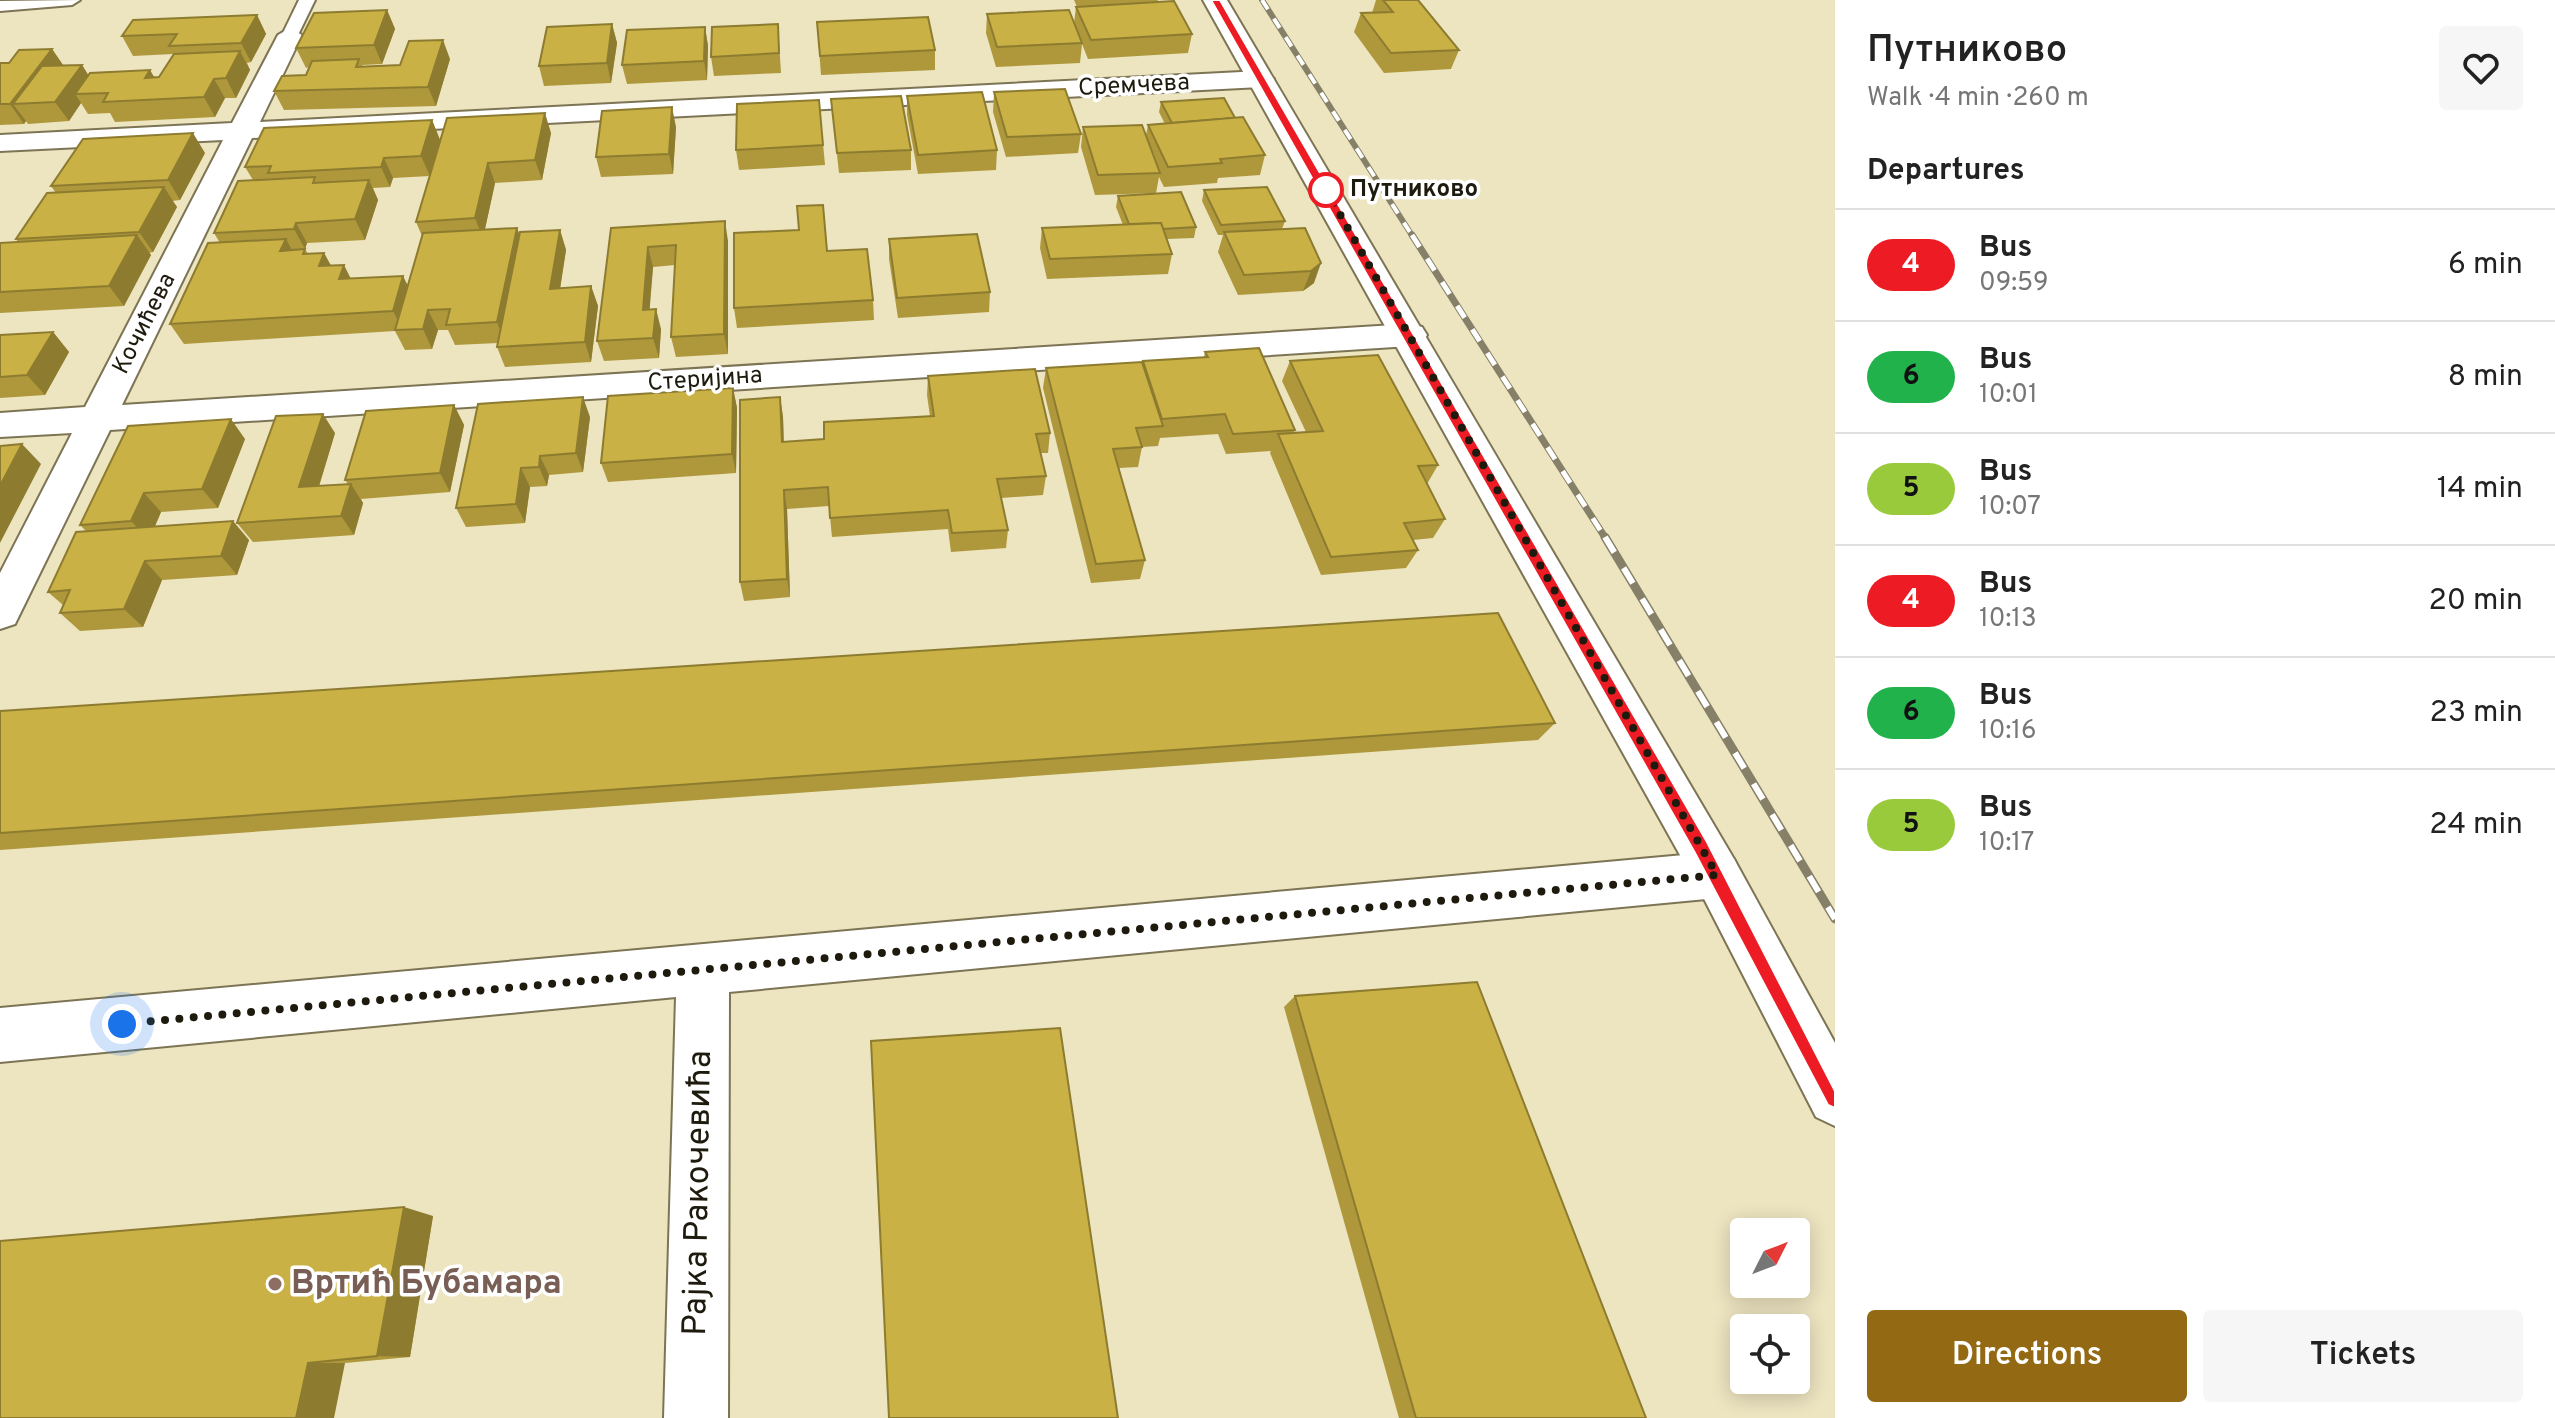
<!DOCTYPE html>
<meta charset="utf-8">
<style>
body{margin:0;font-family:Overpass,sans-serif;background:#f6f6f6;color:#222;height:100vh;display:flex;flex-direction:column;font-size:30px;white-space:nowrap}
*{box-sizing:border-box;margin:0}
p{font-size:26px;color:#767676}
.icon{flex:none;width:44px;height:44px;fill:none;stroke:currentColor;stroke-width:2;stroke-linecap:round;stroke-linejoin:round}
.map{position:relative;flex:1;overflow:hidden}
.side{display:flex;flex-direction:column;background:#fff;width:720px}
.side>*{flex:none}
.badge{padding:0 16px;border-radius:26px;font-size:28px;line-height:52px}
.needle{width:52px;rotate:48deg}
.tools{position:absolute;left:1730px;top:1218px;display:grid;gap:16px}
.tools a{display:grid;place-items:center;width:80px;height:80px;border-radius:8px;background:#fff;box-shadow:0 4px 20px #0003;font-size:40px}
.you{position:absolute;width:40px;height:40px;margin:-20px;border:6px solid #fff;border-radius:50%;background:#1a73e8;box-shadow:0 0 0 12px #1a73e833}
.map>.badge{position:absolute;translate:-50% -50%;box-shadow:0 0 0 4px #fff}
h2{padding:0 32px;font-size:30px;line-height:72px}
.round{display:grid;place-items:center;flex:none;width:84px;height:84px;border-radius:8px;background:#f6f6f6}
.head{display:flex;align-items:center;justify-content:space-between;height:136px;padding:0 32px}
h1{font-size:38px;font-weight:600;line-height:60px}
.action{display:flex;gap:16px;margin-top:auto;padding:16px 32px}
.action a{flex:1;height:92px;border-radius:8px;background:#936913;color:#fff;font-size:32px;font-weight:600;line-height:92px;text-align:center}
.action a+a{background:#f6f6f6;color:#222}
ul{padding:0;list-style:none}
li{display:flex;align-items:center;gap:24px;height:112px;padding:0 32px;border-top:2px solid #e0e0e0}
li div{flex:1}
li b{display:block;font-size:30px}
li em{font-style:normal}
li .badge{min-width:88px;font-weight:700;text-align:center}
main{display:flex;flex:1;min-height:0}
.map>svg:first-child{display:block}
</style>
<main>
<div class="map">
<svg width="1835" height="1418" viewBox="0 0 1835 1418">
<rect width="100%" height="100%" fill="#ede4c0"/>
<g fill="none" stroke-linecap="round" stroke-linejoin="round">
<!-- lane casing -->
<g stroke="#7c7454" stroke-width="4">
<g id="lane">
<polygon points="80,0 72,5 0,11 0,1"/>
<polygon points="299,0 315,0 296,39 284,39 282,35"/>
</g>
</g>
<!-- street casing -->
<g stroke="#7c7454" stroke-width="4">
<g id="street">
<polygon points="290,28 302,35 260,122 1261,71 1274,79 1261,87 252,138 122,405 1410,324 1422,327 1427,335 1422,343 1410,346 110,430 15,624 0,629 0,573 72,433 0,437 0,413 85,407 223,140 0,151 0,135 232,123 278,35"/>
<polygon points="1717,852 1734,859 1741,875 1734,891 1717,898 729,992 728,1418 664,1418 676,997 0,1062 0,1008"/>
</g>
</g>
<!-- secondary casing -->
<g stroke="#7c7454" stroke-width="4">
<polygon id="secondary" points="1203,0 1227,0 1734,859 1835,1043 1835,1126 1816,1117 1700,891"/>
</g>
<!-- lane -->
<use href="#lane" fill="#fff" fill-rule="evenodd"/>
<!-- street -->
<use href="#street" fill="#fff" fill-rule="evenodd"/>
<!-- secondary -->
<use href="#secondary" fill="#fff" fill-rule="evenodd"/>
<!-- rail-far2 casing -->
<g stroke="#868068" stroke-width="6">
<polyline id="rail-far2" points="1262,0 1413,237"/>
</g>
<!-- rail-far1 casing -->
<g stroke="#868068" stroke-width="7">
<polyline id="rail-far1" points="1412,235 1606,539"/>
</g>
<!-- rail casing -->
<g stroke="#868068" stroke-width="9">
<polyline id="rail" points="1605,537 1835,919"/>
</g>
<!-- rail-far2 -->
<use href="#rail-far2" stroke="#fff" stroke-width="4" stroke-dasharray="11" stroke-linecap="butt"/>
<!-- rail-far1 -->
<use href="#rail-far1" stroke="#fff" stroke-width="5" stroke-dasharray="14" stroke-linecap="butt"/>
<!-- rail -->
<use href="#rail" stroke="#fff" stroke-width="6" stroke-dasharray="18" stroke-linecap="butt"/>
</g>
<!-- wall -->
<g fill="#ae983b" fill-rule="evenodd">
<polygon points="1074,0 1158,0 1157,2 1192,34 1188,53 1088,59 1082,44 1080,63 996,67 986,33 987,14 1074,23 1076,7 1077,7"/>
<polygon points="1376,0 1383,0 1459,50 1451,69 1384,73 1354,32 1361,13 1372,13"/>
<polygon points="387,10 395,29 382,64 362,65 363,66 400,65 450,59 436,106 284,110 274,91 306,75 309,67 306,68 296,48"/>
<polygon points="257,15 266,34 251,62 247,63 250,70 236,98 225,98 215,117 115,122 110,113 88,114 81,103 69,121 28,124 26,121 24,124 0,125 0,63 9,63 52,49 63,65 82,65 88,75 159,77 173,54 133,56 122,36"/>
<polygon points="817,22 935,50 935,70 821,75"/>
<polygon points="612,24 617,43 611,83 544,86 539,66"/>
<polygon points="778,24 781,73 714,76 711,57"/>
<polygon points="705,27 708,46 707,80 627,84 622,65"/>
<polygon points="994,92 1081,134 1078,153 1006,157 993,112"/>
<polygon points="907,96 997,150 996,170 918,174 907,115"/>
<polygon points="831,99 911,150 911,170 839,173"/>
<polygon points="819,100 825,165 739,170 736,150"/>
<polygon points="1161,102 1235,118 1265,155 1260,175 1218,178 1217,183 1164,187 1159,177 1156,193 1095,195 1081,147 1083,127 1146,135 1148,125 1165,124 1159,112"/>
<path d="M432 120 440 140 551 133 542 180 495 183 485 229 517 228 520 236 560 230 566 250 560 288 591 286 598 306 591 362 505 367 497 347 498 343 455 345 448 330H438L432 349 405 350 395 331 184 344 170 324 220 243 214 233 253 180 245 167ZM430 176 416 222 422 236 408 286 351 279 331 266 324 253 308 254 305 249 307 243 365 240 378 200 373 188 390 187 393 178Z"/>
<polygon points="676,127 673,174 601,177 596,157"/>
<polygon points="205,153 180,200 172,201 177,207 153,252 149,253 151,255 124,306 0,313 0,243 18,242 16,239 56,193 51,186"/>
<polygon points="1204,190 1285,221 1282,229 1305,228 1314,283 1303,291 1238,295 1218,252 1223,235 1218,235 1202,201"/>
<polygon points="1118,196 1196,227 1194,238 1167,239 1172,254 1168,274 1047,279 1040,248 1042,228 1123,225 1116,207"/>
<polygon points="611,228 728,241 728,354 676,357 671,337 675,265 653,267 649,310 661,329 659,358 604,361 597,341"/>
<polygon points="889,239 990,292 989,312 898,318 889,259"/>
<polygon points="827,251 873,300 874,320 737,328 734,308"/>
<polygon points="53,332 69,352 45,395 0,398 0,335"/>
<polygon points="1205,352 1295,430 1294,432 1306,432 1282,381 1290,361 1438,465 1427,484 1445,519 1433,538 1413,540 1418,550 1406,568 1321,575 1270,453 1271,451 1226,454 1218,434 1160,438 1158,446 1142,447 1138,467 1119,468 1145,560 1140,579 1091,583 1043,388 1046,368 1143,365 1143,361 1204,357"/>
<polygon points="928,376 1050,433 1048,453 1040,453 1046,476 1043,495 1001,498 1008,530 1006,548 951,552 948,529 832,537 829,506 787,509 790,597 744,601 740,582 780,397 783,417 784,442 824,439 930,416 927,395"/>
<polygon points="733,388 737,408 736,473 608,482 601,463"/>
<polygon points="454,405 464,425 450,492 361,499 363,503 354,535 253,542 237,523 335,433 319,486 348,484 345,480"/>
<polygon points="590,417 583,472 549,475 547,486 530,487 525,523 466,527 456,508"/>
<polygon points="245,439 218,508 161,512 155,526 249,540 237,575 162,580 143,627 80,631 60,613 63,605 48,592 86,531 80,525"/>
<polygon points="0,711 1555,723 1538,740 0,850"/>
<polygon points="1295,996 1646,1418 1399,1418 1284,1007"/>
<polygon points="433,1216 410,1357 345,1363 0,1418"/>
</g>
<!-- shaded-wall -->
<g fill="#8d7c30">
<polygon points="387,10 395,29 382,64 374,45"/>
<polygon points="257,15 266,34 251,62 241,43"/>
<polygon points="612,24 617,43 611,83 607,63"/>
<polygon points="705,27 708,46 707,80 704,61"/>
<polygon points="443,40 450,59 436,106 428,87"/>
<polygon points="52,49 65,68 13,104 26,121 24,124 10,104"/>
<polygon points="240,51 250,70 236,98 226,78"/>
<polygon points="82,65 94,84 75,94 81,103 69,121 55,102"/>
<polygon points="150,70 162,90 145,78"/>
<polygon points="214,79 225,98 215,117 204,97"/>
<polygon points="672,107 676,127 673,174 669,154"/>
<polygon points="545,113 551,133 542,180 535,160"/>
<polygon points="432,120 440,140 430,176 421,156"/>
<polygon points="193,133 205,153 180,200 168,180"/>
<polygon points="384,158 393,178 390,187 381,167"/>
<polygon points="488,163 495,183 483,238 475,218"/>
<polygon points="369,180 378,200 365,240 355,219"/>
<polygon points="164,187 177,207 153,252 139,232"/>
<polygon points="725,221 728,241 728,354 724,334"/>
<polygon points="296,223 307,243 305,249 294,229"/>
<polygon points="517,228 524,248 505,343 497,322"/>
<polygon points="560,230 566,250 557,309 550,289"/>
<polygon points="137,235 151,255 124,306 109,286"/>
<polygon points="286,239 297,259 280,251"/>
<polygon points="648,247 653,267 648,330 643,310"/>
<polygon points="324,253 335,273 319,266"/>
<polygon points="1321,263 1314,283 1303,291 1311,271"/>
<polygon points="344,265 354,285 339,279"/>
<polygon points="403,276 413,296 403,331 393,311"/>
<polygon points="591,286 598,306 591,362 585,342"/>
<polygon points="656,309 661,329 659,358 653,338"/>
<polygon points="428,310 438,330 432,349 423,329"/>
<polygon points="53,332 69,352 45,395 27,375"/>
<polygon points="733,388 737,408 736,473 732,454"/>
<polygon points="583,397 590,417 583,472 576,453"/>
<polygon points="780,397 783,417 784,462 782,442"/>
<polygon points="454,405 464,425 450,492 440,473"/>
<polygon points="323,414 335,433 313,506 299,487"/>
<polygon points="231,419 245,439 218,508 202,489"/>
<polygon points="22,444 41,464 0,543 0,486"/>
<polygon points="540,456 549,475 547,486 539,467"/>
<polygon points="521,468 530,487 525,523 516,504"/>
<polygon points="351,484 363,503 354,535 341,516"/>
<polygon points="784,490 787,509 790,597 787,579"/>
<polygon points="144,493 161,512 149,540 131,521"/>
<polygon points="233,521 249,540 237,575 221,556"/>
<polygon points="145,561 162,580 143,627 124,609"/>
<polygon points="404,1207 433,1216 410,1357 377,1356"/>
<polygon points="308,1363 345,1363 334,1418 296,1418"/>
</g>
<!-- building -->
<g fill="#cab145" stroke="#8d7c30" stroke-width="2">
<polygon points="1383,0 1418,0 1459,50 1391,53 1361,13 1393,12"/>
<polygon points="1174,1 1192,34 1091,40 1076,7"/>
<polygon points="387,10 374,45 296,48 314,13"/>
<polygon points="1069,10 1082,43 997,47 987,14"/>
<polygon points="257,15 241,43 169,46 177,34 122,36 133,20"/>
<polygon points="928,17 935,50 820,56 817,22"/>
<polygon points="612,24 607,63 539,66 547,27"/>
<polygon points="778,24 779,53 711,57 712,27"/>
<polygon points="705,27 704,61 622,65 627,30"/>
<polygon points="443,40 428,87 274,91 282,76 306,75 312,61 359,59 356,67 400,65 409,41"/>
<polygon points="52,49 10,104 0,104 0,63 9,63 19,50"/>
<polygon points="240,51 226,78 214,79 204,97 103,102 108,93 75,94 90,73 150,70 145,78 159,77 174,54"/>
<polygon points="82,65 55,102 13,104 42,66"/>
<polygon points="1065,89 1081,134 1007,137 994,92"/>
<polygon points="982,92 997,150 918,155 907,96"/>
<polygon points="901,96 911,150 837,153 831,99"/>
<polygon points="1224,98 1235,118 1172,123 1161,102"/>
<polygon points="819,100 823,145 736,150 737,104"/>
<polygon points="672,107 669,154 596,157 602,111"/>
<polygon points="545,113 535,160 488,163 475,218 416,222 447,118"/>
<polygon points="1243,117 1265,155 1220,159 1222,163 1168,167 1148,125"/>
<polygon points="432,120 421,156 384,158 381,167 268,173 271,166 245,167 264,128"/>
<polygon points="1142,125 1160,173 1098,175 1083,127"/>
<polygon points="193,133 168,180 51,186 83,139"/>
<polygon points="315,177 313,183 369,180 355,219 296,223 294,229 214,233 238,181"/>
<polygon points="164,187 139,232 16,239 47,193"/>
<polygon points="1267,187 1285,221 1221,225 1204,190"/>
<polygon points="1181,192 1196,227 1163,229 1161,223 1129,224 1118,196"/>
<polygon points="823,205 827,251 867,249 873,300 734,308 734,233 799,230 797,206"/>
<polygon points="725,221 724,334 671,337 676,245 648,247 643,310 656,309 653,338 597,341 611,228"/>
<polygon points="1161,223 1172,254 1050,259 1042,228"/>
<polygon points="517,228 497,322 446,325 450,309 428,310 423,329 395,330 423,233"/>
<polygon points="1305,228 1321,263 1311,271 1244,275 1224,232"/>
<polygon points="560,230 550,289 591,286 585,342 497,347 520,232"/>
<polygon points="977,234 990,292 897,298 889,239"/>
<polygon points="137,235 109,286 0,292 0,243"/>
<polygon points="286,239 280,251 305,249 303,254 324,253 319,266 344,265 339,279 403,276 393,311 170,324 208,243"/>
<polygon points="53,332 27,375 0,377 0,335"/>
<polygon points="1259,348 1295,430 1233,434 1225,414 1162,419 1143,361 1208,357 1205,352"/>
<polygon points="1378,355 1438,465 1418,466 1445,519 1404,523 1418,550 1331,557 1278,434 1323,431 1290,361"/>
<polygon points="1142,362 1163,426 1136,428 1142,447 1113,449 1145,560 1096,564 1046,368"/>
<polygon points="1035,369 1050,433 1036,434 1046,476 997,479 1008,530 952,533 948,510 830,518 828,487 784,490 787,579 740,582 740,400 780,397 782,442 824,439 824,422 934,416 928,376"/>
<polygon points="733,388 732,454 601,463 608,396"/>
<polygon points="583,397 576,453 540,456 539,467 521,468 516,504 456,508 478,404"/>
<polygon points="454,405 440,473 345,480 366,411"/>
<polygon points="323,414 299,487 351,484 341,516 237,523 276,416"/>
<polygon points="231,419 202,489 144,493 131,521 80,525 128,426"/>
<polygon points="22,444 0,486 0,446"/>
<polygon points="233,521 221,556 145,561 124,609 60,613 70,590 48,592 76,532"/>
<polygon points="1498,613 1555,723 0,833 0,711"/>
<polygon points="1477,982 1646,1418 1416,1418 1295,996"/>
<polygon points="1060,1028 1118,1418 889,1418 871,1041"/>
<polygon points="404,1207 377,1356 308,1363 296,1418 0,1418 0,1241"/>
</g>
<!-- line -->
<polygon fill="#ed1c24" stroke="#fff" stroke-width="2" points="1211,0 1220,0 1707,842 1835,1091 1835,1108 1828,1105 1695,853"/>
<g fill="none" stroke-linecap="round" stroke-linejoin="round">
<!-- walk -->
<polyline stroke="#1e1b0e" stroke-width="8" stroke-dasharray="0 14.4" points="122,1024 1717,875 1321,181 1326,190"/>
</g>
<!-- markers -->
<circle fill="#fff" stroke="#ed1c24" stroke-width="4" cx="1326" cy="190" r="16"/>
<circle fill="#8d6e63" stroke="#fff" stroke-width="3" cx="275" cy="1284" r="8"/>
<g text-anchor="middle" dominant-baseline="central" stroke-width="7" stroke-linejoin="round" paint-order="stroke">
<!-- far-street labels -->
<g font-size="24" fill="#1e1b0e" stroke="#fff">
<text transform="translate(1134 86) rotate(-3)">Сремчева</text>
<text transform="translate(145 324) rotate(-63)">Кочићева</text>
<text transform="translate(705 380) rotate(-4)">Стеријина</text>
</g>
<!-- far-stop labels -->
<g font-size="24" font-weight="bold" fill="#1e1b0e" stroke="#fff" text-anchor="start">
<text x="1350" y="190">Путниково</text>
</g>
<!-- near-street labels -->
<g font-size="34" fill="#1e1b0e" stroke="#fff">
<text transform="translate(699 1193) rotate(-89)">Рајка Ракочевића</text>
</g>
<!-- near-education labels -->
<g font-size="34" font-weight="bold" fill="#785e54" stroke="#fff" text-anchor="start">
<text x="291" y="1284">Вртић Бубамара</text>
</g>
</g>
</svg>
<div class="tools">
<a><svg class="needle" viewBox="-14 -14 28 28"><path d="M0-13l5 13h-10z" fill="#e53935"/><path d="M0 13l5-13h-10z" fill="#767676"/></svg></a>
<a><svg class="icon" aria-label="locate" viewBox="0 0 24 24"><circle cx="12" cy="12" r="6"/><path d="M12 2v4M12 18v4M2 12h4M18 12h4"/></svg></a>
</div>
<div class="you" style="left:122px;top:1024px"></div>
</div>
<section class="side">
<div class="head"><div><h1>Путниково</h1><p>Walk · 4 min · 260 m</p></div><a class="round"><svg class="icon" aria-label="heart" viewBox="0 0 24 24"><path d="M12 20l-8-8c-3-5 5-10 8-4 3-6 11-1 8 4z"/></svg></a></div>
<h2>Departures</h2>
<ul>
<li><span class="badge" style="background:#ed1c24;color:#fff">4</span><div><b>Bus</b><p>09:59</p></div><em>6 min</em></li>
<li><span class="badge" style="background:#22b24c;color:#111">6</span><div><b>Bus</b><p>10:01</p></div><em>8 min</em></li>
<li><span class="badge" style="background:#99ca3c;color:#111">5</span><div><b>Bus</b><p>10:07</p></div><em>14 min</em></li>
<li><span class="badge" style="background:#ed1c24;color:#fff">4</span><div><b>Bus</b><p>10:13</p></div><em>20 min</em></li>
<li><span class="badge" style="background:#22b24c;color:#111">6</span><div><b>Bus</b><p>10:16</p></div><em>23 min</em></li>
<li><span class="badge" style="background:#99ca3c;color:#111">5</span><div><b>Bus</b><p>10:17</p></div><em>24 min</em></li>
</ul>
<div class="action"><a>Directions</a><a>Tickets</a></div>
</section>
</main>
